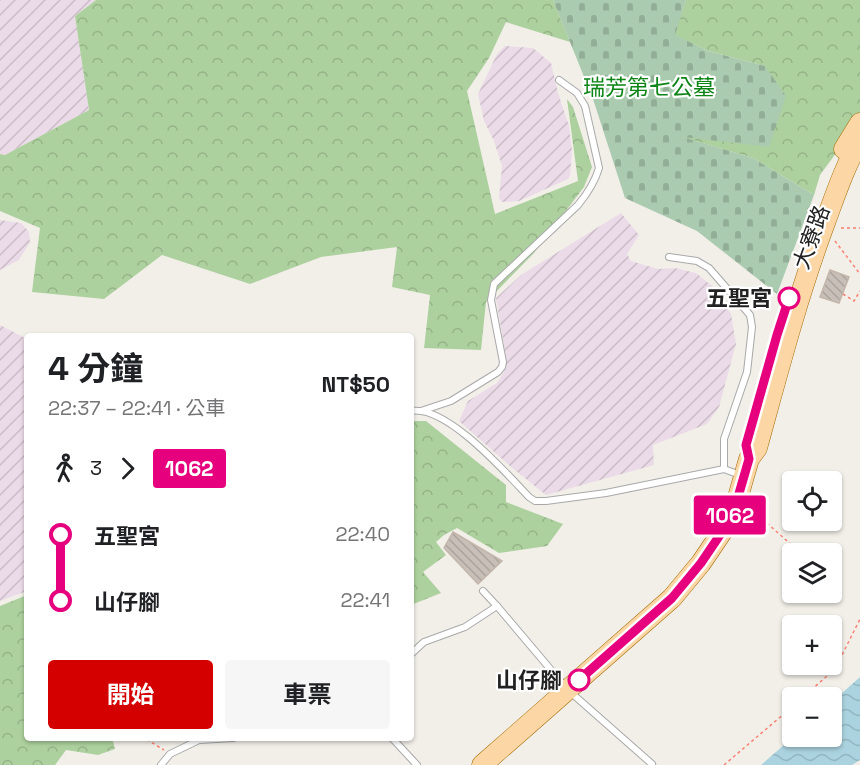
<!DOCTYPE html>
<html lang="zh-TW">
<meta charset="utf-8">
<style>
body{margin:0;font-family:"Space Grotesk","Noto Sans TC",sans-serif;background:#f6f6f6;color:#202124;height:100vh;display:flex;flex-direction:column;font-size:22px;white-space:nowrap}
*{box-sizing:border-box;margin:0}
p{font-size:20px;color:#757577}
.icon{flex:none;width:33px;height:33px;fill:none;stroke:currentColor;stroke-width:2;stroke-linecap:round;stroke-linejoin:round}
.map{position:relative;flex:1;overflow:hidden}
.drawer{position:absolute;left:24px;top:333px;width:390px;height:408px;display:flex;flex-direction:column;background:#fff;border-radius:6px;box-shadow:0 2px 4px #0004}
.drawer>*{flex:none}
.badge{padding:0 12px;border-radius:4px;font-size:21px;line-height:39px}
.fabs{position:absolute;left:782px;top:471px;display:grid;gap:12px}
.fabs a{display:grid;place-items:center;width:60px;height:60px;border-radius:6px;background:#fff;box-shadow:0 2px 4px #0004;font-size:30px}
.map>.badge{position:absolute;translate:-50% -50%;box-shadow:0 0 0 3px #fff}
.legs{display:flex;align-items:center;gap:9px;height:66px;padding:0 24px;font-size:20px}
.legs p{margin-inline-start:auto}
.head{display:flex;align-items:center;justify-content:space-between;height:102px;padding:0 24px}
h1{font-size:33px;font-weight:700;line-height:45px}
.button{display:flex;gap:12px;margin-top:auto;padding:12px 24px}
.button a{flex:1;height:69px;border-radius:6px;background:#d40000;color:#fff;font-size:24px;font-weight:700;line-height:69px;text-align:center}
.button a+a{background:#f6f6f6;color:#202124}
ul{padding:0 24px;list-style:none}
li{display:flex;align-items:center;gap:21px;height:66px;font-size:22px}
li i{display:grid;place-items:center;width:9px;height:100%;margin:0 8px;background:currentColor}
li i::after{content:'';width:15px;height:15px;margin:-8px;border:4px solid;border-radius:50%;background:#fff}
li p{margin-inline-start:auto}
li:first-child i{background:linear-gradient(#0000 50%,currentColor 0)}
li:last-child i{background:linear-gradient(currentColor 50%,#0000 0)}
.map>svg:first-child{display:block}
</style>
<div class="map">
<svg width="860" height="765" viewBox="0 0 860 765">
<defs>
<pattern id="industrial-furrows" width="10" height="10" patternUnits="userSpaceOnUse" patternTransform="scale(1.5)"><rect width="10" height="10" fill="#ebdbe8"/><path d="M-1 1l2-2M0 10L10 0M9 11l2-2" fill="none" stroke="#c9bcc7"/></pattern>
<pattern id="forest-crowns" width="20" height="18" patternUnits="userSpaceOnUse" patternTransform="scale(1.5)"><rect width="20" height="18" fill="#add19e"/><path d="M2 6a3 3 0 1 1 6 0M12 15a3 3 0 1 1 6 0" fill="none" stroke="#95b388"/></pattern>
<pattern id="cemetery-stones" width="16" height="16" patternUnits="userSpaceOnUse" patternTransform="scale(1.5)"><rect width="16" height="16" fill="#aacbaf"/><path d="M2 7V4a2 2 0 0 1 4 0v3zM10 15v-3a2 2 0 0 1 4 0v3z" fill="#92ae96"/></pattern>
<pattern id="water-waves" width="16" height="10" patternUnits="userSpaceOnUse" patternTransform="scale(1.5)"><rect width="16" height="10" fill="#aad3df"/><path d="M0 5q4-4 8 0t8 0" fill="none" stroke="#92b5bf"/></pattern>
<pattern id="building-back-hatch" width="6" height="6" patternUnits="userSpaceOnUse" patternTransform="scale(1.5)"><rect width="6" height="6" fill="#c7bfb8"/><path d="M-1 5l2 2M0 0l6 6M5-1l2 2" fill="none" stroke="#aba49e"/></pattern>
</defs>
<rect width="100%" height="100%" fill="#f2efe9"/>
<!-- industrial -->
<g fill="url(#industrial-furrows)">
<polygon points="0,0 96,0 75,16 89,110 5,155 0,154"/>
<polygon points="505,46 533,48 551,63 558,93 569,126 572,150 570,176 568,179 519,201 502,202 499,198 502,166 494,141 484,121 478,94 497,54"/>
<polygon points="621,213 639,235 627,254 631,261 658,269 675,268 696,273 712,286 731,314 736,344 719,407 707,424 653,445 654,465 546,495 511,467 459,421 468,401 497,383 504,372 506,357 496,298 521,275"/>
<polygon points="0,220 21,223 29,232 30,242 19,260 0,270"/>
<polygon points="0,325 27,339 27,591 0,601"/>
</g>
<!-- forest -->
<g fill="url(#forest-crowns)">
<polygon points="96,0 553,0 570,42 506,22 489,58 467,91 495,214 578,181 567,99 573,107 592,167 584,187 534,253 486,302 481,350 424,348 430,295 392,287 397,247 321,257 250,284 162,255 104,299 32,292 40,228 0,211 0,154 5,155 89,110 75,16"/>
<polygon points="686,0 860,0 860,115 845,141 820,175 814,195 753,158 679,136 765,66 708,51 674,35"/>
<polygon points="411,421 426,421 506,485 506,502 563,524 547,546 499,553 457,528 444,535 436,542 446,555 423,572 441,593 411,605"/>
<polygon points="27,595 27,738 112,738 115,749 98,755 66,750 55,765 0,765 0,606"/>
</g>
<!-- cemetery -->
<polygon fill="url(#cemetery-stones)" points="553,0 686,0 675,35 708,51 765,66 786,96 769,147 683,137 753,158 814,195 777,294 697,231 625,198 593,99"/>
<!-- water -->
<polygon fill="url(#water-waves)" points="860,677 860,760 852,765 761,765 793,737 831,736 831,703"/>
<!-- building -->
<g fill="url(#building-back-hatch)" stroke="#c4b6ab" stroke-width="1.5">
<polygon points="830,270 849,277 839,303 820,297"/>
<polygon points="453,532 502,561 478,584 444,548"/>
</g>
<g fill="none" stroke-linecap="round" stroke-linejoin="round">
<!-- lane casing -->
<g stroke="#a9a9a9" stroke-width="8">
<g id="lane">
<polyline points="669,257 697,261 709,268 750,315 752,327 747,372 724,439 724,469"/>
<path d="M411 411C447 405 506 473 529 497L535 501H546L606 493 724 469 740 475"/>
<path d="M421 411 451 401 498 372 502 367 503 362 491 300 494 284 578 205C587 194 595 182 599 168L585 106 577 93 559 80"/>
<polyline points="497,606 568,690 652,764"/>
<polyline points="411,654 424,642 465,627 497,606 483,591"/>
<polyline points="392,738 417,765"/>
<polyline points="161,765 170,754 199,740 233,738"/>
</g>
</g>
<!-- primary casing -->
<g stroke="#a06b00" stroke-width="21">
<g id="primary">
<polyline points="844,149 860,123"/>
<path d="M482 765 672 598 701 563 724 529 738 497 749 459 757 448C778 372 798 295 826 220 836 193 845 166 860 140"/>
</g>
</g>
<!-- path -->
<g stroke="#fa8072" stroke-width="1.5" stroke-dasharray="3 3" stroke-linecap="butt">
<polyline points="841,228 860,228"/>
<polyline points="835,241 860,274"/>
<polyline points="843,294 854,301 860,291"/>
<polyline points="749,507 795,548"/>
<polyline points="802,698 835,669 860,619"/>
<polyline points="129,740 146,739 164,750"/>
<polyline points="724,765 792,707"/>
</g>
<!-- lane -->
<use href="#lane" stroke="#fff" stroke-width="6"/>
<!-- primary -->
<use href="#primary" stroke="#fcd6a4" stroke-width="20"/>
</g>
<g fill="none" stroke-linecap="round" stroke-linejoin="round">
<!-- line-1 casing -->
<g stroke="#fff" stroke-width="14">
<polyline id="line-1" points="579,680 672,598 701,563 724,529 738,497 749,459 746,445 777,335 789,298"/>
</g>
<!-- line-1 -->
<use href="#line-1" stroke="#e6007e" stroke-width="9"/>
</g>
<!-- markers -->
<g fill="#fff" stroke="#e6007e" stroke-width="3">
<circle cx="789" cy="298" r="10"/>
<circle cx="579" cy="680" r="10"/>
</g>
<g text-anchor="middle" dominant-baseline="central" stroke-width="4.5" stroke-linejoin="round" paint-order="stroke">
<!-- park labels -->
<g font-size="22" fill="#0c8416" stroke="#fff">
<text x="649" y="87">瑞芳第七公墓</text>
</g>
<!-- street labels -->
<g font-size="22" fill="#222" stroke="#fff">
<text transform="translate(811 237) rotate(-70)">大寮路</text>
</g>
<!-- stop labels -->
<g font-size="22" font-weight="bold" fill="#222" stroke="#fff" text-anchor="end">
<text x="772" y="298">五聖宮</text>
<text x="562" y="680">山仔腳</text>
</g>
</g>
</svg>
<div class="fabs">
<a><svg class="icon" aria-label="locate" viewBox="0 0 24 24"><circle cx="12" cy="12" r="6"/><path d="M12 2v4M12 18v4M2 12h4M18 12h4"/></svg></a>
<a><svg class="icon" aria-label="layers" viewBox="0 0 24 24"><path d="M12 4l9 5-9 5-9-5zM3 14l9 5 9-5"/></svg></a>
<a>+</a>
<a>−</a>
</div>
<b class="badge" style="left:730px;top:515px;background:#e6007e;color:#fff">1062</b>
<section class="drawer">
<div class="head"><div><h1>4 分鐘</h1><p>22:37 – 22:41 · 公車</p></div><b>NT$50</b></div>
<div class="legs"><svg class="icon" aria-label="walk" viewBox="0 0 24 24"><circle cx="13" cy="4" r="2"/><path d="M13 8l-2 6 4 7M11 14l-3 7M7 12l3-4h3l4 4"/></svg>3<svg class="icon" aria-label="forward" viewBox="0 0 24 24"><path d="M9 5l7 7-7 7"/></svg><b class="badge" style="background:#e6007e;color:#fff">1062</b></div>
<ul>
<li><i style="color:#e6007e"></i><b>五聖宮</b><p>22:40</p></li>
<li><i style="color:#e6007e"></i><b>山仔腳</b><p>22:41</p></li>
</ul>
<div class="button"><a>開始</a><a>車票</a></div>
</section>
</div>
